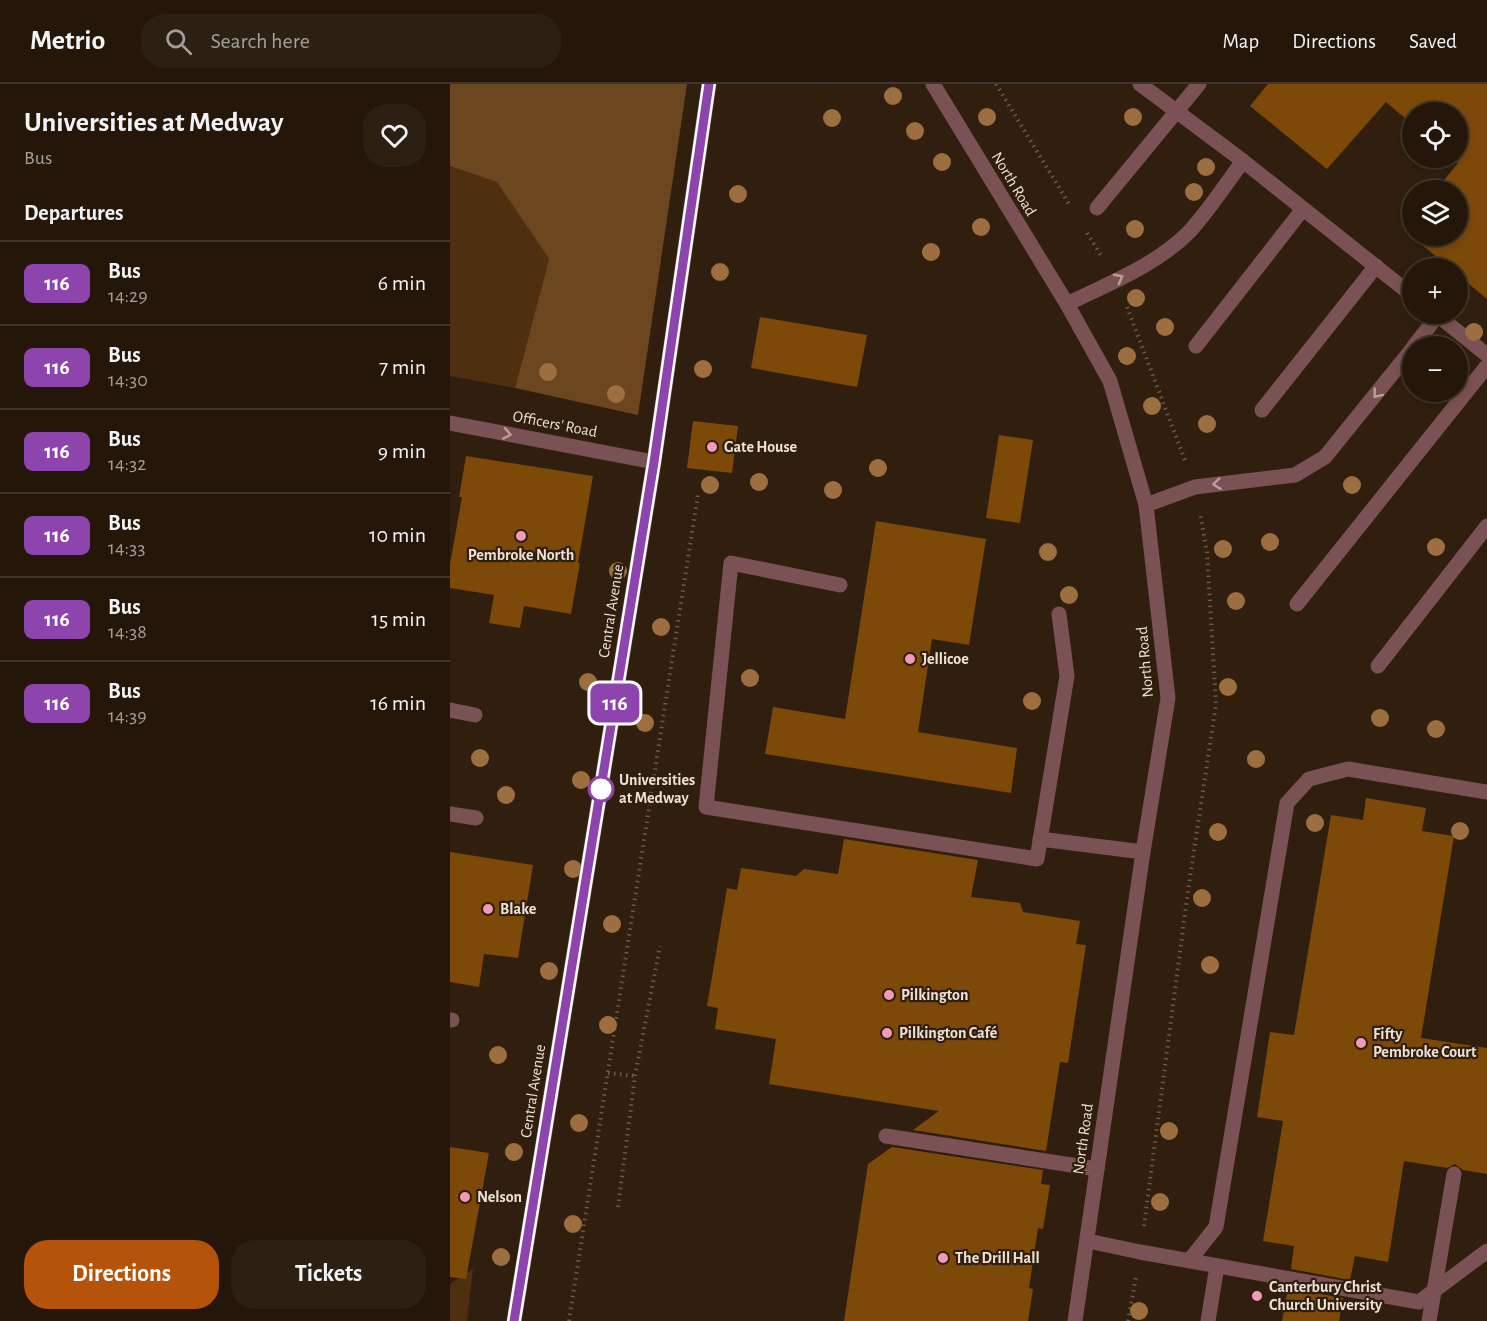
<!DOCTYPE html>
<meta charset="utf-8">
<style>
body{margin:0;font-family:"Alegreya Sans",sans-serif;background:#2c2013;color:#f1f3f6;height:100vh;display:flex;flex-direction:column;font-size:22px;white-space:nowrap}
*{box-sizing:border-box;margin:0}
p{font-size:20px;color:#a39f9c}
.icon{flex:none;width:33px;height:33px;fill:none;stroke:currentColor;stroke-width:2;stroke-linecap:round;stroke-linejoin:round}
.map{position:relative;flex:1;overflow:hidden}
.panel{display:flex;flex-direction:column;background:#24170a;width:450px}
.panel>*{flex:none}
.badge{padding:0 12px;border-radius:9px;font-size:21px;line-height:39px}
.tools{position:absolute;left:952px;top:18px;display:grid;gap:12px}
.tools a{display:grid;place-items:center;width:66px;height:66px;border-radius:50%;background:#24170a;box-shadow:0 3px 9px #0003,0 0 0 2px #41362b;font-size:30px}
.map>.badge{position:absolute;translate:-50% -50%;box-shadow:0 0 0 3px #fff}
h2{padding:0 24px;font-size:22px;line-height:54px}
.round{display:grid;place-items:center;flex:none;width:63px;height:63px;border-radius:24px;background:#2c2013}
.summary{display:flex;align-items:center;justify-content:space-between;height:102px;padding:0 24px}
h1{font-size:28px;font-weight:700;line-height:45px}
.action{display:flex;gap:12px;margin-top:auto;padding:12px 24px}
.action a{flex:1;height:69px;border-radius:24px;background:#b45309;color:#fff;font-size:24px;font-weight:700;line-height:69px;text-align:center}
.action a+a{background:#2c2013;color:#f1f3f6}
ul{padding:0;list-style:none}
li{display:flex;align-items:center;gap:18px;height:84px;padding:0 24px;border-top:2px solid #41362b}
li div{flex:1}
li b{display:block;font-size:22px}
li em{font-style:normal}
li .badge{min-width:66px;font-weight:700;text-align:center}
header{display:flex;align-items:center;gap:36px;box-sizing:border-box;height:84px;padding:0 30px;background:#24170a;border-bottom:2px solid #41362b}
header strong{font-size:28px}
nav{display:flex;gap:33px;margin-inline-start:auto;font-size:21px}
.search{width:420px;height:54px;background:#2c2013;display:flex;align-items:center;gap:15px;box-sizing:border-box;padding:0 21px;border-radius:24px;color:#a39f9c;font-size:22px}
main{display:flex;flex:1;min-height:0}
.map>svg:first-child{display:block}
</style>
<header>
<strong>Metrio</strong>
<div class="search"><svg class="icon" aria-label="search" viewBox="0 0 24 24"><circle cx="10" cy="10" r="6"/><path d="M15 15l6 6"/></svg>Search here</div>
<nav><a>Map</a><a>Directions</a><a>Saved</a></nav>
</header>
<main>
<section class="panel">
<div class="summary"><div><h1>Universities at Medway</h1><p>Bus</p></div><a class="round"><svg class="icon" aria-label="heart" viewBox="0 0 24 24"><path d="M12 20l-8-8c-3-5 5-10 8-4 3-6 11-1 8 4z"/></svg></a></div>
<h2>Departures</h2>
<ul>
<li><span class="badge" style="background:#8e44ad;color:#fff">116</span><div><b>Bus</b><p>14:29</p></div><em>6 min</em></li>
<li><span class="badge" style="background:#8e44ad;color:#fff">116</span><div><b>Bus</b><p>14:30</p></div><em>7 min</em></li>
<li><span class="badge" style="background:#8e44ad;color:#fff">116</span><div><b>Bus</b><p>14:32</p></div><em>9 min</em></li>
<li><span class="badge" style="background:#8e44ad;color:#fff">116</span><div><b>Bus</b><p>14:33</p></div><em>10 min</em></li>
<li><span class="badge" style="background:#8e44ad;color:#fff">116</span><div><b>Bus</b><p>14:38</p></div><em>15 min</em></li>
<li><span class="badge" style="background:#8e44ad;color:#fff">116</span><div><b>Bus</b><p>14:39</p></div><em>16 min</em></li>
</ul>
<div class="action"><a>Directions</a><a>Tickets</a></div>
</section>
<div class="map">
<svg width="1037" height="1237" viewBox="0 0 1037 1237">
<rect width="100%" height="100%" fill="#301f0e"/>
<!-- green -->
<g fill="#4e3010">
<polygon points="0,82 47,97 99,175 65,304 0,292"/>
<polygon points="23,1185 17,1237 0,1237 0,1200"/>
</g>
<!-- forest -->
<polygon fill="#6b461f" points="0,0 237,0 188,331 65,304 99,175 47,98 0,82"/>
<!-- building -->
<g fill="#7c4909">
<polygon points="818,0 1037,0 1037,215 1008,191 1008,184 1000,184 954,146 963,135 963,152 1008,152 1008,106 986,106 1008,79 1002,74 1008,74 1008,28 963,28 963,41 936,18 877,85 800,22"/>
<polygon points="310,233 417,251 407,303 301,284"/>
<polygon points="243,337 288,342 282,389 237,384"/>
<polygon points="549,351 583,356 570,439 536,434"/>
<polygon points="16,372 143,392 128,479 130,479 121,530 74,522 70,544 39,539 44,511 0,504 0,480 12,413 9,413"/>
<polygon points="426,437 536,455 519,561 482,555 468,648 567,664 561,709 315,670 323,623 395,635"/>
<polygon points="916,714 976,724 972,747 1004,752 971,954 1037,964 1037,1090 1013,1086 1005,1080 997,1084 954,1077 938,1178 905,1172 900,1196 841,1185 844,1162 813,1157 833,1037 807,1033 820,948 844,951 881,731 913,736"/>
<polygon points="394,755 528,776 521,813 570,819 573,828 630,837 626,860 636,861 618,979 610,978 596,1067 463,1046 489,1027 319,1000 326,955 265,945 268,924 257,922 277,804 287,806 291,784 346,792 354,785 388,790"/>
<polygon points="0,768 83,781 68,874 34,870 29,903 0,898"/>
<polygon points="0,1063 39,1069 16,1195 0,1193"/>
<polygon points="442,1063 593,1086 591,1100 600,1101 593,1145 588,1144 579,1204 583,1205 578,1237 394,1237 418,1080"/>
<polygon points="838,1204 893,1214 889,1237 832,1237"/>
</g>
<g fill="none" stroke-linecap="round" stroke-linejoin="round">
<!-- path -->
<g stroke="#695a4b" stroke-width="4" stroke-dasharray="1.5 4.5" stroke-linecap="butt">
<polyline points="546,0 619,120"/>
<polyline points="637,149 652,173"/>
<polyline points="677,223 736,379"/>
<polyline points="158,989 185,992"/>
<polyline points="168,1123 185,992 210,862"/>
<polyline points="694,1142 738,807 766,620 757,469 750,429"/>
<polyline points="119,1237 248,410"/>
<polyline points="678,1237 686,1193"/>
</g>
<!-- minor -->
<g stroke="#7a5155" stroke-width="15">
<polyline points="483,0 617,220 660,297 696,421 718,614 693,768 625,1237"/>
<polyline points="690,0 793,77 963,212"/>
<polyline points="647,124 749,0"/>
<path d="M617 220C658 200 707 181 740 147 759 126 776 100 793 77"/>
<polyline points="986,230 1037,271"/>
<polyline points="746,262 853,125"/>
<polyline points="964,262 988,231"/>
<polyline points="812,326 926,182"/>
<polyline points="0,339 204,378"/>
<polyline points="696,421 745,403 845,391 875,373 963,264"/>
<polyline points="390,501 281,479 256,723 587,775 617,592 609,530"/>
<polyline points="847,520 1037,282"/>
<polyline points="928,582 1037,442"/>
<polyline points="0,626 25,631"/>
<polyline points="0,730 26,734"/>
<polyline points="590,755 693,768"/>
<polyline points="0,936 2,936"/>
<polyline points="436,1052 647,1085"/>
<polyline points="638,1157 690,1168 969,1218 1037,1167"/>
<polyline points="739,1177 766,1143 837,719 859,695 898,685 1037,708"/>
<polyline points="64,1237 204,378 259,0"/>
<polyline points="758,1237 767,1182"/>
<polyline points="979,1237 1004,1090"/>
</g>
</g>
<!-- trees -->
<g fill="#9d6e40">
<circle cx="443" cy="12" r="9"/>
<circle cx="537" cy="33" r="9"/>
<circle cx="683" cy="33" r="9"/>
<circle cx="382" cy="34" r="9"/>
<circle cx="465" cy="47" r="9"/>
<circle cx="492" cy="78" r="9"/>
<circle cx="756" cy="83" r="9"/>
<circle cx="744" cy="108" r="9"/>
<circle cx="288" cy="110" r="9"/>
<circle cx="531" cy="143" r="9"/>
<circle cx="685" cy="145" r="9"/>
<circle cx="481" cy="168" r="9"/>
<circle cx="270" cy="188" r="9"/>
<circle cx="686" cy="214" r="9"/>
<circle cx="715" cy="243" r="9"/>
<circle cx="1024" cy="248" r="9"/>
<circle cx="677" cy="272" r="9"/>
<circle cx="253" cy="285" r="9"/>
<circle cx="98" cy="288" r="9"/>
<circle cx="166" cy="310" r="9"/>
<circle cx="702" cy="322" r="9"/>
<circle cx="757" cy="340" r="9"/>
<circle cx="428" cy="384" r="9"/>
<circle cx="309" cy="398" r="9"/>
<circle cx="260" cy="401" r="9"/>
<circle cx="902" cy="401" r="9"/>
<circle cx="383" cy="406" r="9"/>
<circle cx="820" cy="458" r="9"/>
<circle cx="986" cy="463" r="9"/>
<circle cx="773" cy="465" r="9"/>
<circle cx="598" cy="468" r="9"/>
<circle cx="168" cy="487" r="9"/>
<circle cx="619" cy="511" r="9"/>
<circle cx="786" cy="517" r="9"/>
<circle cx="211" cy="543" r="9"/>
<circle cx="300" cy="594" r="9"/>
<circle cx="138" cy="598" r="9"/>
<circle cx="778" cy="603" r="9"/>
<circle cx="582" cy="617" r="9"/>
<circle cx="930" cy="634" r="9"/>
<circle cx="195" cy="639" r="9"/>
<circle cx="986" cy="645" r="9"/>
<circle cx="30" cy="674" r="9"/>
<circle cx="806" cy="675" r="9"/>
<circle cx="131" cy="696" r="9"/>
<circle cx="56" cy="711" r="9"/>
<circle cx="865" cy="739" r="9"/>
<circle cx="1010" cy="747" r="9"/>
<circle cx="768" cy="748" r="9"/>
<circle cx="123" cy="785" r="9"/>
<circle cx="752" cy="814" r="9"/>
<circle cx="162" cy="840" r="9"/>
<circle cx="760" cy="881" r="9"/>
<circle cx="99" cy="887" r="9"/>
<circle cx="158" cy="941" r="9"/>
<circle cx="48" cy="971" r="9"/>
<circle cx="129" cy="1039" r="9"/>
<circle cx="719" cy="1047" r="9"/>
<circle cx="64" cy="1068" r="9"/>
<circle cx="710" cy="1118" r="9"/>
<circle cx="123" cy="1140" r="9"/>
<circle cx="51" cy="1173" r="9"/>
<circle cx="689" cy="1227" r="9"/>
</g>
<!-- one-way arrows -->
<defs><path id="oneway-chevron" d="M-2-3.5L2.5 0L-2 3.5" fill="none" stroke-width="1.6" stroke-linecap="round" stroke-linejoin="round" transform="scale(1.5)"/></defs>
<g stroke="#b9a09c">
<use href="#oneway-chevron" transform="translate(669 194) rotate(-28)"/>
<use href="#oneway-chevron" transform="translate(927 310) rotate(128)"/>
<use href="#oneway-chevron" transform="translate(57 350) rotate(11)"/>
<use href="#oneway-chevron" transform="translate(767 400) rotate(173)"/>
</g>
<g fill="none" stroke-linecap="round" stroke-linejoin="round">
<!-- line casing -->
<g stroke="#fff" stroke-width="14">
<polyline id="line" points="64,1237 204,378 259,0"/>
</g>
<!-- line -->
<use href="#line" stroke="#8e44ad" stroke-width="9"/>
</g>
<!-- markers -->
<g fill="#f09ab7" stroke="#301f0e" stroke-width="2">
<circle cx="262" cy="363" r="6"/>
<circle cx="71" cy="452" r="6"/>
<circle cx="460" cy="575" r="6"/>
<circle cx="38" cy="825" r="6"/>
<circle cx="439" cy="911" r="6"/>
<circle cx="437" cy="949" r="6"/>
<circle cx="911" cy="959" r="6"/>
<circle cx="15" cy="1113" r="6"/>
<circle cx="493" cy="1174" r="6"/>
<circle cx="807" cy="1212" r="6"/>
</g>
<circle fill="#fff" stroke="#8e44ad" stroke-width="3" cx="151" cy="705" r="12"/>
<g text-anchor="middle" dominant-baseline="central" stroke-width="4.5" stroke-linejoin="round" paint-order="stroke">
<!-- street labels -->
<g font-size="16" fill="#ede1d6" stroke="#301f0e">
<text transform="translate(564 100) rotate(59)">North Road</text>
<text transform="translate(105 340) rotate(11)">Officers' Road</text>
<text transform="translate(161 527) rotate(-81)">Central Avenue</text>
<text transform="translate(695 578) rotate(-95)">North Road</text>
<text transform="translate(83 1007) rotate(-81)">Central Avenue</text>
<text transform="translate(633 1055) rotate(-82)">North Road</text>
</g>
<!-- poi labels -->
<g font-size="16" font-weight="bold" fill="#ede1d6" stroke="#301f0e" text-anchor="start">
<text x="274" y="363">Gate House</text>
<text x="71" y="471" text-anchor="middle">Pembroke North</text>
<text x="472" y="575">Jellicoe</text>
<text x="50" y="825">Blake</text>
<text x="451" y="911">Pilkington</text>
<text x="449" y="949">Pilkington Café</text>
<text x="923" y="950">Fifty<tspan x="923" dy="18">Pembroke Court</tspan></text>
<text x="27" y="1113">Nelson</text>
<text x="505" y="1174">The Drill Hall</text>
<text x="819" y="1203">Canterbury Christ<tspan x="819" dy="18">Church University</tspan></text>
</g>
<!-- stop labels -->
<g font-size="16" font-weight="bold" fill="#ede1d6" stroke="#301f0e" text-anchor="start">
<text x="169" y="696">Universities<tspan x="169" dy="18">at Medway</tspan></text>
</g>
</g>
</svg>
<div class="tools">
<a><svg class="icon" aria-label="locate" viewBox="0 0 24 24"><circle cx="12" cy="12" r="6"/><path d="M12 2v4M12 18v4M2 12h4M18 12h4"/></svg></a>
<a><svg class="icon" aria-label="layers" viewBox="0 0 24 24"><path d="M12 4l9 5-9 5-9-5zM3 14l9 5 9-5"/></svg></a>
<a>+</a>
<a>−</a>
</div>
<b class="badge" style="left:165px;top:619px;background:#8e44ad;color:#fff">116</b>
</div>
</main>
